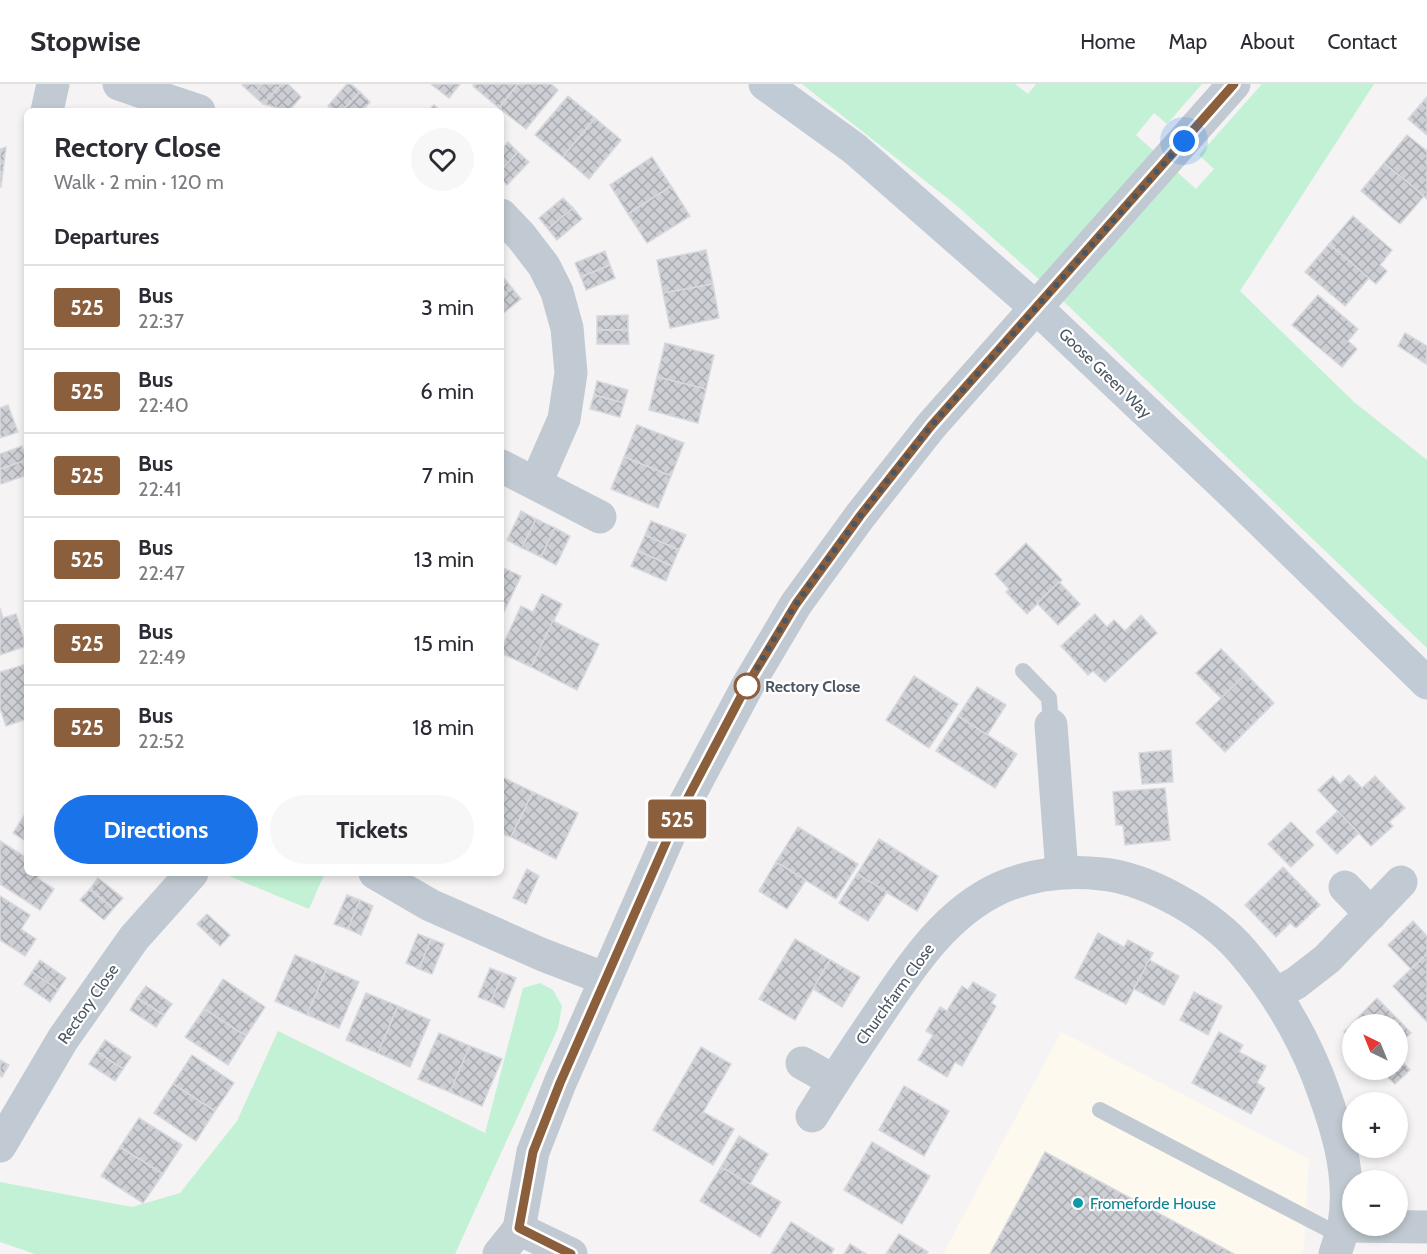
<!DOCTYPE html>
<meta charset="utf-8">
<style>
body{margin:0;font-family:Cabin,sans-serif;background:#f7f7f7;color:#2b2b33;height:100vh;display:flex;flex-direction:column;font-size:22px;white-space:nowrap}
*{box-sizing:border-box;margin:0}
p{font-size:20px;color:#7c7c81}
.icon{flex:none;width:33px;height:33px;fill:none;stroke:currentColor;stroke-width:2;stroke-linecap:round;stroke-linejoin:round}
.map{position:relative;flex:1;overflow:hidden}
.drawer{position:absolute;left:24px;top:24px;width:480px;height:768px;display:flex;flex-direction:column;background:#fff;border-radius:9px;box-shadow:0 3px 9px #0003}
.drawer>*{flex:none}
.badge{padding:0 12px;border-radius:4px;font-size:21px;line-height:39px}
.needle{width:39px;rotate:317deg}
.tools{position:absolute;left:1342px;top:930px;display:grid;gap:12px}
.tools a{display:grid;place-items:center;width:66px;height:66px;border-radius:50%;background:#fff;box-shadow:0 3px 9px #0003;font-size:30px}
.you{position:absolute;width:30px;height:30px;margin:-15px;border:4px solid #fff;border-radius:50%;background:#1a73e8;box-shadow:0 0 0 9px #1a73e833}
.map>.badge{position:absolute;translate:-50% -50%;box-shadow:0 0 0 3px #fff}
h2{padding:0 30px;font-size:22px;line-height:54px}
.round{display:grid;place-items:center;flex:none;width:63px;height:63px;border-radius:32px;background:#f7f7f7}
.headline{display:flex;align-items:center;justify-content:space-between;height:102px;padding:0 30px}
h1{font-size:28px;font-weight:800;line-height:45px}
.button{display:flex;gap:12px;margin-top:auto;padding:12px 30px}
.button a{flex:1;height:69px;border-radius:36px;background:#1a73e8;color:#fff;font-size:24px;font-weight:800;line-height:69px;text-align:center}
.button a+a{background:#f7f7f7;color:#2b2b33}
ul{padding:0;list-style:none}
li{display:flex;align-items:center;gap:18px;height:84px;padding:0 30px;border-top:2px solid #e1e1e2}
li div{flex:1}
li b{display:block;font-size:22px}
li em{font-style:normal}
li .badge{min-width:66px;font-weight:700;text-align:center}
header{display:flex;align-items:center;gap:36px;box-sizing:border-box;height:84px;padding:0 30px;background:#fff;border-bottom:2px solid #e1e1e2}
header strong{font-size:28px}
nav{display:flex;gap:33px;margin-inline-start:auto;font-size:21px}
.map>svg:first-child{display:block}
</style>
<header>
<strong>Stopwise</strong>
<nav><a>Home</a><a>Map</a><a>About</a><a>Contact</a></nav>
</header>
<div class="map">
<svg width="1427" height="1170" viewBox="0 0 1427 1170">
<defs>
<pattern id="building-cross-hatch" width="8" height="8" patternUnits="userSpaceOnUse" patternTransform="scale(1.5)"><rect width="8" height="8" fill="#cdcfd5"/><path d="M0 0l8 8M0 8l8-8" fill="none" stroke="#a8abb0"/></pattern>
</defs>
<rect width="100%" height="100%" fill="#f5f3f3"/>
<!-- commercial -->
<polygon fill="#fdf9ef" points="1061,948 1309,1075 1304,1164 1301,1170 943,1170"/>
<!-- green -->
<g fill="#c3f1d5">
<polygon points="802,0 1015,0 1028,10 1036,0 1202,0 1167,40 1154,29 1136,51 1196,105 1214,85 1199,71 1262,0 1374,0 1240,207 1354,318 1427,376 1427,564 1060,214 956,121"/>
<polygon points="232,789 321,789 324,791 309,825 229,792"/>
<polygon points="540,899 553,906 562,922 558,944 455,1170 35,1170 0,1158 0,1098 132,1123 180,1109 237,1037 278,947 485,1049 523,904"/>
</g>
<!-- building -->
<g fill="url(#building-cross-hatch)" stroke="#d7d9de" stroke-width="1.5">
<polygon points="243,0 263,0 253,11 242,1"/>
<polygon points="263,0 282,0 263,20 253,11"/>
<polygon points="282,0 288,0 301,13 289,27 263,20"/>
<polygon points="347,0 351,0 360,8 342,27 334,27 328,22"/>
<polygon points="431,0 460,0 449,14"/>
<polygon points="474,0 518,0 499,24 473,2"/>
<polygon points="518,0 551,0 558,6 526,45 499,24"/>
<polygon points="360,8 370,18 362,27 342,27"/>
<polygon points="568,12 595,34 563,73 535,51"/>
<polygon points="1427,13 1427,51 1408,35"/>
<polygon points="434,21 441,27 428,27"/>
<polygon points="595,34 621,56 589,95 563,73"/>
<polygon points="1407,51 1427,67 1427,115 1384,79"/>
<polygon points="508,58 518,68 501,87 501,66"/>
<polygon points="6,63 1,103 0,102 0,65"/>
<polygon points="518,68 529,78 507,101 501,95 501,87"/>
<polygon points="652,73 671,102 628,130 610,101"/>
<polygon points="1384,79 1424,112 1400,140 1361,107"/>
<polygon points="671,102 690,132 647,159 628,130"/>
<polygon points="563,114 573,124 548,145 539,134"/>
<polygon points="573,124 582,135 557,156 548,145"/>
<polygon points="1353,132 1392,166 1380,181 1387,187 1376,200 1329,160"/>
<polygon points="1329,160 1369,194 1345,222 1305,188"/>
<polygon points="706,166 713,200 663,209 657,176"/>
<polygon points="605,167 610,181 581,193 575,179"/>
<polygon points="610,181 615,194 586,206 581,193"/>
<polygon points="503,193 512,204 501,213 501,194"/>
<polygon points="713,200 719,234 670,244 663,209"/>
<polygon points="512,204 521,215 501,231 501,213"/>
<polygon points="1318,211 1358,245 1348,257 1357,265 1342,283 1292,241"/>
<polygon points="628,231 628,246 597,246 597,232"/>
<polygon points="597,246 628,246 629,260 597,260"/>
<polygon points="1405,249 1427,262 1426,280 1398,262"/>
<polygon points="665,259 714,271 706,305 657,293"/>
<polygon points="657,293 706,305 698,339 649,326"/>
<polygon points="597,297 628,306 624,319 594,311"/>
<polygon points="594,311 624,319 620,333 590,325"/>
<polygon points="8,321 18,348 0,354 0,324"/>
<polygon points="637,341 684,359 671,392 624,373"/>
<polygon points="22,362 27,376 0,385 0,370"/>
<polygon points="624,373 671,392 658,424 611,405"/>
<polygon points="27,376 27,391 1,400 0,385"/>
<polygon points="521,427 536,435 522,464 507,456"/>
<polygon points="536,435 555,444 541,473 522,464"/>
<polygon points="651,437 686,451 679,466 645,451"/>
<polygon points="555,444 570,452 556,481 541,473"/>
<polygon points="645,451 679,466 672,482 638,467"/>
<polygon points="1026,459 1062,496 1027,530 1006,508 1009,505 995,490"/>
<polygon points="638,467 672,482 666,497 631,482"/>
<polygon points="501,483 521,492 501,534"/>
<polygon points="1059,498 1080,520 1058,541 1037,519"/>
<polygon points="542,510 562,520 531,583 501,569 501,565 521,522 533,528"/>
<polygon points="0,524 3,534 16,530 26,562 0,571"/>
<polygon points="1095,530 1107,543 1114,536 1125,547 1141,531 1157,549 1105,598 1093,587 1088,591 1061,562"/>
<polygon points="553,537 599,560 577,606 531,583"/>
<polygon points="1221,565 1246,590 1221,614 1196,589"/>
<polygon points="27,580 27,635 6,642 0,624 0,588"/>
<polygon points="1246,590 1274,619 1225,668 1196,639"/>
<polygon points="914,592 958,620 929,664 886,636"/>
<polygon points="977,603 1006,621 987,651 958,632"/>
<polygon points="958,632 1017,670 995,704 936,667"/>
<polygon points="1171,666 1173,698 1142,700 1139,669"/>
<polygon points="1349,691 1362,704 1375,692 1405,724 1389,738 1393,742 1371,762 1318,706 1333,692 1340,700"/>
<polygon points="502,693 533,708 511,753 501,749"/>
<polygon points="1165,704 1170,756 1125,761 1123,741 1116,741 1113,708"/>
<polygon points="533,708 578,729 556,775 511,753"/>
<polygon points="27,727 27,758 13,749"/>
<polygon points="1338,727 1359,749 1337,770 1316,748"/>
<polygon points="1291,738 1314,761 1291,783 1268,760"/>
<polygon points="798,743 858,780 836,815 776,778"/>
<polygon points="879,755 938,792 917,827 857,790"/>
<polygon points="0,757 27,774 27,789 41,789 37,794 54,805 40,826 0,800"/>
<polygon points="776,778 806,796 787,825 759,807"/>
<polygon points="1283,783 1320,821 1296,844 1290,839 1276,853 1245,821"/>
<polygon points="527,785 539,792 526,820 513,814"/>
<polygon points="857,790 887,808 868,837 839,819"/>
<polygon points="98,794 123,814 113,825 90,805"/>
<polygon points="90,805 113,825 104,836 80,816"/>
<polygon points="347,811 360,816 348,845 334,840"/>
<polygon points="0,812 30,831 21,845 36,855 25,872 0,856"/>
<polygon points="360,816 373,822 361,851 348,845"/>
<polygon points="207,830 230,851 220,862 197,840"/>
<polygon points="1413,837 1427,852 1427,870 1411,885 1388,861"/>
<polygon points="1098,849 1124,863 1128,856 1153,869 1126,920 1075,894"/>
<polygon points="418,850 431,855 419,885 406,879"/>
<polygon points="431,855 444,860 432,890 419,885"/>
<polygon points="795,855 830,876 795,936 759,915"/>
<polygon points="1427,870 1427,938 1393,902"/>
<polygon points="295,871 327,884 307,931 275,917"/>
<polygon points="40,876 66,894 58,906 32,888"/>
<polygon points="830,876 860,893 842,923 813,905"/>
<polygon points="1149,876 1179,892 1164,921 1134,905"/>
<polygon points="327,884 359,898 339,944 307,931"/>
<polygon points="490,884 503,889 491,918 478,913"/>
<polygon points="32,888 58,906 50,918 24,900"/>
<polygon points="503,889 516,894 504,924 491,918"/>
<polygon points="223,895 265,923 246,952 204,925"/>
<polygon points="973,898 996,911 991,919 996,922 962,982 955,978 947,993 918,976 933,951 926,947 940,923 947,927 962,902 968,906"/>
<polygon points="146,902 172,920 164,931 137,914"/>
<polygon points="1194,908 1222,922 1208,951 1180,936"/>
<polygon points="366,909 398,922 378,969 346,956"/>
<polygon points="137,914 164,931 156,943 130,926"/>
<polygon points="1377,914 1411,949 1398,961 1406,969 1400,975 1410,986 1395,1000 1380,986 1398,986 1398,940 1353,940 1353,957 1344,948"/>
<polygon points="398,922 430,936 410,983 378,969"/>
<polygon points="204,925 246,952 228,981 185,953"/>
<polygon points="1219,948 1243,961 1239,968 1266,982 1257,999 1265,1004 1251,1030 1192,999"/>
<polygon points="439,949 470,962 450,1008 418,995"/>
<polygon points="105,956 131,973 123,985 97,968"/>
<polygon points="470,962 502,975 482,1022 450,1008"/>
<polygon points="701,963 731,980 703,1028 734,1045 713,1081 653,1046"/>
<polygon points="97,968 123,985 115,997 89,980"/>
<polygon points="192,971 234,999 215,1027 173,1000"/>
<polygon points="0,976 9,981 2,993 0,992"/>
<polygon points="173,1000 215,1027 196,1057 154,1029"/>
<polygon points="904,1002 949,1027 924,1072 879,1046"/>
<polygon points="139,1034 182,1061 163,1090 120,1063"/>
<polygon points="739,1052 768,1070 750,1100 721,1083"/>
<polygon points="872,1058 930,1092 902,1140 844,1106"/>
<polygon points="120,1063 163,1090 143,1119 101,1092"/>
<polygon points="1045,1068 1234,1170 990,1170"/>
<polygon points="721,1083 781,1118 760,1153 700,1117"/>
<polygon points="791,1138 834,1165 831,1170 771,1170"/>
<polygon points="899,1150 928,1168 926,1170 886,1170"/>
<polygon points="850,1160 866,1170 844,1170"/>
</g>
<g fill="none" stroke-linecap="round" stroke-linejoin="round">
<!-- service -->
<g stroke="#c1cad2" stroke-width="16">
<polyline points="1023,587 1049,614 1051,641"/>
<polyline points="1100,1026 1341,1152"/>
</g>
<!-- minor -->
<g stroke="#c1cad2" stroke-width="33">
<polyline points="119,0 199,27"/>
<polyline points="47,27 53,0"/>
<polyline points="501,131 521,152 544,182 557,208 567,244 571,289 564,335 536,399"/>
<polyline points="501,382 600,433"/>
<polyline points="1051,641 1062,788"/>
<polyline points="375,789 430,821 543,871 606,895"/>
<polyline points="1345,803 1371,830"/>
<polyline points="1276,910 1296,899 1327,875 1401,798"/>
<polyline points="802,979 834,997"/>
<path d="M812 1032C832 1000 853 968 874 937 908 887 943 830 1000 804 1032 790 1068 786 1102 790 1150 795 1211 831 1242 867 1274 904 1299 946 1317 990 1335 1037 1353 1089 1344 1140 1342 1150 1338 1160 1335 1170"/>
<polyline points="0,1062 63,955 134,854 192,789"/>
<polyline points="1344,1142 1427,1143"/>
<polyline points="519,1145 571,1170"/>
<polyline points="499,1170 519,1145 533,1068 560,999 674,740 748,601 796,520 860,432 931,342 1234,0"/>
</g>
<!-- secondary -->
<polyline stroke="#c1cbd6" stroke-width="33" points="765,0 855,65 1043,230 1229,406 1427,599"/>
</g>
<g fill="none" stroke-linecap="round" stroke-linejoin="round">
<!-- line casing -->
<g stroke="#fff" stroke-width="14">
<polyline id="line" points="571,1170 519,1144 533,1068 560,999 674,740 747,601 796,520 860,432 931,342 1234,0"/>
</g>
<!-- line -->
<use href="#line" stroke="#8b5e3c" stroke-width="9"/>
<!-- walk -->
<path stroke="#4a5661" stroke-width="6" stroke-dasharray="0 10.8" d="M747 602C763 574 779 545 797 519 839 458 885 399 931 342L1184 57"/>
</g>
<!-- markers -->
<circle fill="#fff" stroke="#8b5e3c" stroke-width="3" cx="747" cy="602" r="12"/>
<circle fill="#0f9aa8" stroke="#fff" stroke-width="2" cx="1078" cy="1119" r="6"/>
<g text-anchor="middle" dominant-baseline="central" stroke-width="4.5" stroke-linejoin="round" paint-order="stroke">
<!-- street labels -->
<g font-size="16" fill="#4a5661" stroke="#fff">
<text transform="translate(1105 289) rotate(44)">Goose Green Way</text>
<text transform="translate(895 910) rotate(-54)">Churchfarm Close</text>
<text transform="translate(88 920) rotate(-55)">Rectory Close</text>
</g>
<!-- stop labels -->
<g font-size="16" font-weight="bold" fill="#4a5661" stroke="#fff" text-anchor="start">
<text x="765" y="602">Rectory Close</text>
</g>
<!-- culture labels -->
<g font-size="16" fill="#0d838f" stroke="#fff" text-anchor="start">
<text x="1090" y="1119">Fromeforde House</text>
</g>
</g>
</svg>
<div class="tools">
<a><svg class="needle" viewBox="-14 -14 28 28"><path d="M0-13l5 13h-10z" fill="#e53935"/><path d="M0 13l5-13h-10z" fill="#7c7c81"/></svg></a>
<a>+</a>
<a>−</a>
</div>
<div class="you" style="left:1184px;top:57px"></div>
<b class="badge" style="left:677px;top:735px;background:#8b5e3c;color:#fff">525</b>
<section class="drawer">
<div class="headline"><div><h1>Rectory Close</h1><p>Walk · 2 min · 120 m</p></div><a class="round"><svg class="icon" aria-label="heart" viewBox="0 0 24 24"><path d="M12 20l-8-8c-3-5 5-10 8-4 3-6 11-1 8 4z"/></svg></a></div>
<h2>Departures</h2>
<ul>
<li><span class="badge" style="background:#8b5e3c;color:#fff">525</span><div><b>Bus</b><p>22:37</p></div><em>3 min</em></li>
<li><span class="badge" style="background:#8b5e3c;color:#fff">525</span><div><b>Bus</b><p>22:40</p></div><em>6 min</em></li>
<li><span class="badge" style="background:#8b5e3c;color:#fff">525</span><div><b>Bus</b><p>22:41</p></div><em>7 min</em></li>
<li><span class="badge" style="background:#8b5e3c;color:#fff">525</span><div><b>Bus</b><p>22:47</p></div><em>13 min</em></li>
<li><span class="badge" style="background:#8b5e3c;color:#fff">525</span><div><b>Bus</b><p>22:49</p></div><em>15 min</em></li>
<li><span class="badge" style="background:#8b5e3c;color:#fff">525</span><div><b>Bus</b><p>22:52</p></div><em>18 min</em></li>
</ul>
<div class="button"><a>Directions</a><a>Tickets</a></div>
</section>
</div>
